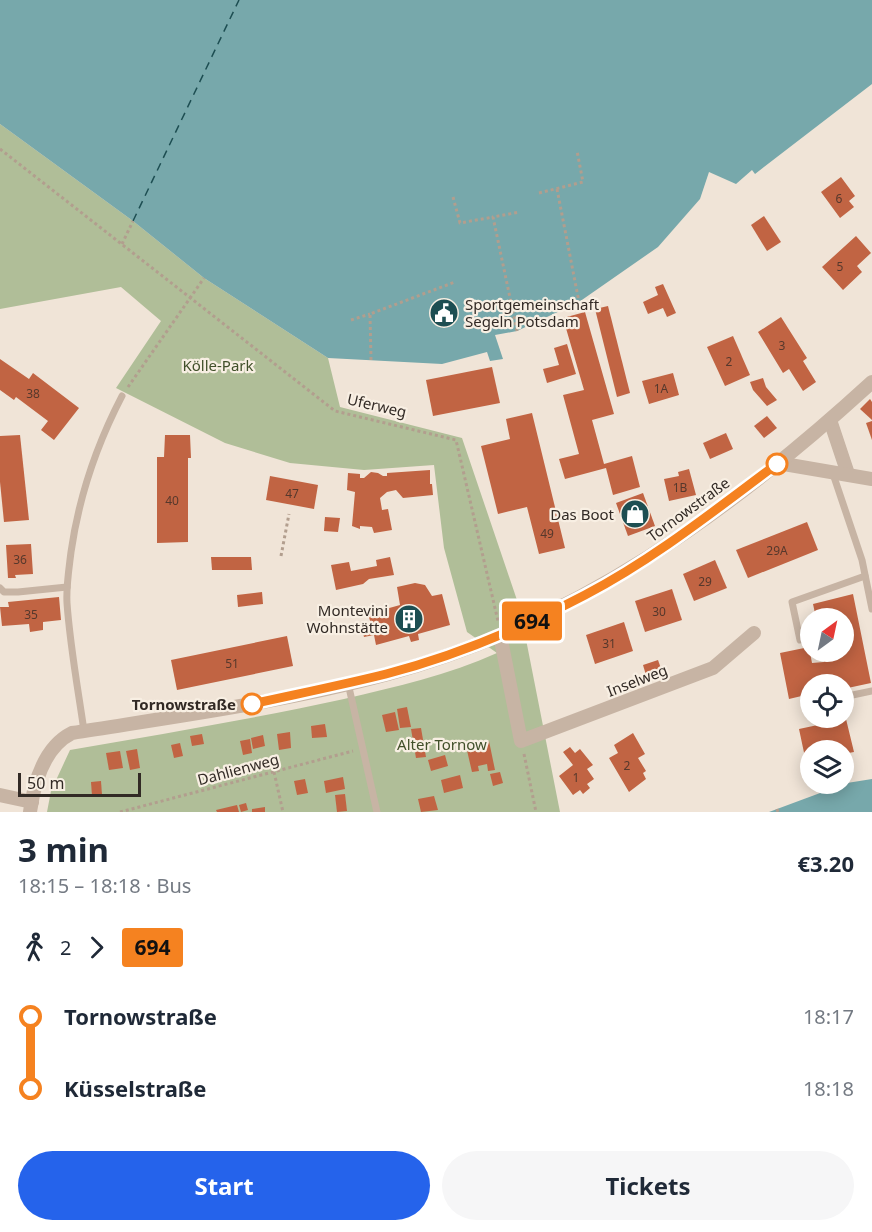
<!DOCTYPE html>
<meta charset="utf-8">
<style>
body{margin:0;font-family:"Noto Sans",sans-serif;background:#f6f6f7;color:#1f2937;height:100vh;display:flex;flex-direction:column;font-size:22px;white-space:nowrap}
*{box-sizing:border-box;margin:0}
p{font-size:20px;color:#747a83}
.icon{flex:none;width:33px;height:33px;fill:none;stroke:currentColor;stroke-width:2;stroke-linecap:round;stroke-linejoin:round}
.map{position:relative;height:812px;overflow:hidden}
.details{display:flex;flex-direction:column;background:#fff;flex:1}
.details>*{flex:none}
.badge{padding:0 12px;border-radius:4px;font-size:21px;line-height:39px}
.needle{width:39px;rotate:33deg}
.buttons{position:absolute;left:800px;top:608px;display:grid;gap:12px}
.buttons a{display:grid;place-items:center;width:54px;height:54px;border-radius:50%;background:#fff;box-shadow:0 3px 15px #0003;font-size:30px}
.scale{position:absolute;left:18px;bottom:15px;width:123px;box-sizing:border-box;padding-left:6px;border:3px solid #322a25;border-top:0;font-size:16px;line-height:21px;white-space:nowrap;color:#322a25;-webkit-text-stroke:4px #f8efe3;paint-order:stroke}
.map>.badge{position:absolute;translate:-50% -50%;box-shadow:0 0 0 3px #fff}
.legs{display:flex;align-items:center;gap:9px;height:66px;padding:0 18px;font-size:20px}
.legs p{margin-inline-start:auto}
.summary{display:flex;align-items:center;justify-content:space-between;height:102px;padding:0 18px}
h1{font-size:33px;font-weight:700;line-height:45px}
.action{display:flex;gap:12px;margin-top:auto;padding:12px 18px}
.action a{flex:1;height:69px;border-radius:36px;background:#2563eb;color:#fff;font-size:24px;font-weight:700;line-height:69px;text-align:center}
.action a+a{background:#f6f6f7;color:#1f2937}
ul{padding:0 18px;list-style:none}
li{display:flex;align-items:center;gap:21px;height:72px;font-size:22px}
li i{display:grid;place-items:center;width:9px;height:100%;margin:0 8px;background:currentColor}
li i::after{content:'';width:15px;height:15px;margin:-8px;border:4px solid;border-radius:50%;background:#fff}
li p{margin-inline-start:auto}
li:first-child i{background:linear-gradient(#0000 50%,currentColor 0)}
li:last-child i{background:linear-gradient(currentColor 50%,#0000 0)}
.map>svg:first-child{display:block}
</style>
<div class="map">
<svg width="872" height="812" viewBox="0 0 872 812">
<rect width="100%" height="100%" fill="#f0e4d7"/>
<!-- green -->
<path fill="#b0be98" d="M0 124 133 221 204 278 328 358 340 407 462 438 520 609 560 812H47L51 791 70 750C161 734 253 719 344 699 395 687 449 675 497 653L467 632 444 548 434 465 364 470 290 463 225 443 116 388 161 321 121 287 0 309Z"/>
<!-- water -->
<g fill="#77a8ab">
<polygon points="0,0 872,0 872,84 755,174 752,170 736,184 709,172 700,199 658,247 579,302 517,331 495,335 503,359 490,361 487,352 442,364 328,358 204,278 133,221 0,124"/>
<polygon points="872,779 872,812 769,812 847,783"/>
</g>
<g fill="none" stroke-linecap="round" stroke-linejoin="round">
<!-- ferry -->
<polyline stroke="#1d4e52" stroke-width="1.5" stroke-dasharray="8 6" stroke-linecap="butt" points="133,221 239,0"/>
</g>
<!-- building -->
<g fill="#c16443">
<polygon points="841,177 855,196 849,201 854,207 840,218 821,192"/>
<polygon points="764,216 781,242 767,251 751,225"/>
<polygon points="856,236 871,253 857,266 862,272 843,290 822,267"/>
<polygon points="663,284 676,313 667,317 663,308 648,314 643,302 658,295 655,287"/>
<polygon points="608,306 630,393 617,397 595,309"/>
<polygon points="585,312 614,414 592,420 604,464 632,456 640,487 613,495 606,468 565,479 559,459 579,454 563,395 584,390 563,318"/>
<polygon points="781,317 807,358 803,361 816,382 803,391 789,369 783,373 758,332"/>
<polygon points="733,336 750,375 725,386 707,347"/>
<polygon points="567,344 576,374 547,383 543,369 559,365 554,348"/>
<polygon points="0,359 29,379 33,373 79,408 54,440 41,430 48,421 16,397 14,400 0,390"/>
<polygon points="492,367 500,403 433,416 426,380"/>
<polygon points="673,373 679,395 649,404 642,381"/>
<polygon points="763,378 766,387 777,400 767,406 753,390 750,382"/>
<polygon points="870,399 872,402 872,420 860,409"/>
<polygon points="532,413 565,548 539,554 527,507 498,514 481,446 510,439 506,419"/>
<polygon points="767,416 777,428 764,438 754,426"/>
<polygon points="872,421 872,440 866,423"/>
<polygon points="726,433 733,449 710,459 703,443"/>
<polygon points="20,435 29,520 4,522 0,482 0,436"/>
<polygon points="165,435 190,435 191,458 188,458 188,542 157,543 157,457 164,457"/>
<polygon points="689,469 696,495 669,501 664,479 679,476 678,472"/>
<polygon points="430,470 430,484 432,484 433,495 403,498 396,490 387,492 380,498 382,510 388,509 392,530 374,533 372,527 360,526 360,529 352,526 355,492 347,490 348,473 360,474 360,478 364,478 371,472 378,473 383,476 387,476 387,473"/>
<polygon points="270,476 318,485 314,509 266,500"/>
<polygon points="643,493 655,526 628,536 616,503"/>
<polygon points="325,517 340,518 338,532 324,531"/>
<polygon points="807,522 818,550 748,578 736,550"/>
<polygon points="31,544 33,574 15,575 16,578 8,578 6,545"/>
<polygon points="211,557 251,557 252,570 212,570"/>
<polygon points="390,557 394,575 369,579 363,584 336,590 331,565 349,562 351,571 377,566 376,560"/>
<polygon points="715,560 727,588 694,601 683,574"/>
<polygon points="415,583 425,585 432,596 442,594 450,625 418,634 419,640 411,642 409,636 376,645 374,635 364,637 361,626 371,624 368,614 400,605 397,587"/>
<polygon points="672,589 682,620 645,632 635,601"/>
<polygon points="262,592 263,604 238,607 237,595"/>
<polygon points="853,594 871,683 843,689 843,684 810,684 810,694 789,699 780,653 809,647 812,663 824,662 822,651 843,651 843,618 816,618 813,604"/>
<polygon points="59,597 61,620 43,622 43,630 30,632 29,624 2,626 0,607 9,607 8,602"/>
<polygon points="624,622 633,651 595,664 586,635"/>
<polygon points="287,636 293,666 177,690 171,660"/>
<polygon points="658,660 664,677 648,682 643,665"/>
<polygon points="407,707 411,727 400,728 397,709"/>
<polygon points="395,712 399,730 386,732 382,715"/>
<polygon points="846,719 854,752 843,754 843,750 810,750 810,761 806,762 799,729"/>
<polygon points="325,724 327,737 312,738 311,726"/>
<polygon points="421,728 426,757 416,758 411,729"/>
<polygon points="290,732 291,748 279,750 277,734"/>
<polygon points="633,733 645,754 638,758 646,771 643,773 646,779 629,792 609,758 618,753 614,745"/>
<polygon points="202,734 204,744 192,746 190,736"/>
<polygon points="263,735 265,746 253,749 251,738"/>
<polygon points="250,739 252,753 243,755 240,741"/>
<polygon points="489,741 495,770 488,771 487,764 478,766 479,771 472,772 466,746"/>
<polygon points="180,743 183,756 174,758 171,745"/>
<polygon points="570,747 575,753 580,749 593,765 587,769 594,779 587,784 590,788 583,794 580,790 573,795 559,776 573,765 563,752"/>
<polygon points="137,749 140,768 130,770 126,751"/>
<polygon points="120,751 123,768 109,770 106,753"/>
<polygon points="445,755 448,766 431,771 428,760"/>
<polygon points="500,772 503,783 493,786 490,774"/>
<polygon points="460,775 463,788 444,793 441,780"/>
<polygon points="343,777 345,789 326,793 324,781"/>
<polygon points="305,779 308,793 297,795 294,781"/>
<polygon points="101,781 102,795 92,796 91,782"/>
<polygon points="345,794 347,811 337,812 335,795"/>
<polygon points="434,796 438,810 421,812 418,799"/>
<polygon points="246,803 248,810 241,812 239,805"/>
<polygon points="237,805 239,812 217,812 216,810"/>
<polygon points="265,807 265,812 252,812 252,809"/>
</g>
<g fill="none" stroke-linecap="round" stroke-linejoin="round">
<!-- path -->
<g stroke="#b29e8e" stroke-width="3" stroke-dasharray="3 3" stroke-linecap="butt">
<polyline points="0,149 335,411 456,440 498,621"/>
<polyline points="557,189 579,302"/>
<polyline points="539,193 583,182 577,151"/>
<polyline points="453,197 460,223 493,217"/>
<polyline points="122,244 133,221"/>
<polyline points="351,320 370,314"/>
<polyline points="517,331 493,217 520,212"/>
<polyline points="371,360 370,314 455,282"/>
<polyline points="128,387 204,278"/>
<polyline points="281,556 289,514"/>
<polyline points="524,754 536,812"/>
<polyline points="274,772 283,812"/>
<polyline points="777,809 778,812"/>
<polyline points="120,812 353,751"/>
</g>
<!-- service -->
<g stroke="#c7b4a4" stroke-width="7">
<polyline points="832,471 862,560 872,609"/>
<polyline points="0,588 4,592 18,592 67,587"/>
<polyline points="800,640 792,602 865,576"/>
<polyline points="348,683 377,812"/>
<polyline points="843,697 872,691"/>
<path d="M84 731C78 689 70 646 67 603 66 586 69 569 71 552 79 496 96 446 122 396"/>
</g>
<!-- minor -->
<g stroke="#c7b4a4" stroke-width="14">
<polyline points="830,420 848,474"/>
<polyline points="778,463 872,479"/>
<polyline points="500,635 521,741 713,668 754,633"/>
<polyline points="0,795 32,802"/>
<path d="M30 812C34 783 44 747 72 733 178 716 284 702 388 674 576 623 730 512 872 382"/>
</g>
</g>
<g fill="none" stroke-linecap="round" stroke-linejoin="round">
<!-- line-1 casing -->
<g stroke="#fff" stroke-width="14">
<path id="line-1" d="M252 704C297 694 342 685 386 674 455 656 522 628 585 595 654 559 715 510 777 464"/>
</g>
<!-- line-1 -->
<use href="#line-1" stroke="#f58220" stroke-width="9"/>
</g>
<!-- icons -->
<defs>
<g id="civic-disc" transform="scale(1.5)"><circle r="9.5" fill="#1d4e52" stroke="#f8efe3"/><path d="M-.6-6.5H3V-4.5H.6V-3L4-1V1h2V6H-6V1h2V-1L-.6-3ZM-1.2 2.5V6h2.4V2.5Z" fill="#fff"/></g>
<g id="shop-disc" transform="scale(1.5)"><circle r="9.5" fill="#1d4e52" stroke="#f8efe3"/><path d="M-5-2.5h2.3a2.7 3.5 0 0 1 5.4 0H5L5.5 6h-11ZM-1.5-2.5h3a1.5 2.3 0 0 0-3 0Z" fill="#fff"/></g>
<g id="building-disc" transform="scale(1.5)"><circle r="9.5" fill="#1d4e52" stroke="#f8efe3"/><path d="M-4-6H4V6H1V3H-1V6H-4ZM-2.5-4.3h1.7v1.8h-1.7ZM.8-4.3h1.7v1.8H.8ZM-2.5-1h1.7V.8h-1.7ZM.8-1h1.7V.8H.8Z" fill="#fff"/></g>
</defs>
<g fill-rule="evenodd">
<use href="#civic-disc" x="444" y="313"/>
<use href="#shop-disc" x="635" y="514"/>
<use href="#building-disc" x="409" y="619"/>
</g>
<!-- markers -->
<g fill="#fff" stroke="#f58220" stroke-width="3">
<circle cx="777" cy="464" r="10"/>
<circle cx="252" cy="704" r="10"/>
</g>
<g text-anchor="middle" dominant-baseline="central" stroke-width="4.5" stroke-linejoin="round" paint-order="stroke">
<!-- number labels -->
<g font-size="12" fill="#56382c">
<text x="839" y="198">6</text>
<text x="840" y="266">5</text>
<text x="782" y="345">3</text>
<text x="729" y="361">2</text>
<text x="661" y="388">1A</text>
<text x="33" y="393">38</text>
<text x="680" y="487">1B</text>
<text x="292" y="493">47</text>
<text x="172" y="500">40</text>
<text x="547" y="533">49</text>
<text x="777" y="550">29A</text>
<text x="20" y="559">36</text>
<text x="705" y="581">29</text>
<text x="659" y="611">30</text>
<text x="31" y="614">35</text>
<text x="609" y="643">31</text>
<text x="232" y="663">51</text>
<text x="627" y="765">2</text>
<text x="576" y="777">1</text>
</g>
<!-- poi labels -->
<g font-size="15" fill="#322a25" stroke="#f8efe3" text-anchor="end">
<text x="465" y="304" text-anchor="start">Sportgemeinschaft<tspan x="465" dy="17">Segeln Potsdam</tspan></text>
<text x="614" y="514">Das Boot</text>
<text x="388" y="610">Montevini<tspan x="388" dy="17">Wohnstätte</tspan></text>
</g>
<!-- park labels -->
<g font-size="15" fill="#41502a" stroke="#f8efe3">
<text x="218" y="365">Kölle-Park</text>
<text x="442" y="744">Alter Tornow</text>
</g>
<!-- street labels -->
<g font-size="15" fill="#322a25" stroke="#f8efe3">
<text transform="translate(377 405) rotate(13)">Uferweg</text>
<text transform="translate(688 509) rotate(-36)">Tornowstraße</text>
<text transform="translate(637 680) rotate(-21)">Inselweg</text>
<text transform="translate(238 769) rotate(-15)">Dahlienweg</text>
</g>
<!-- stop labels -->
<g font-size="15" font-weight="bold" fill="#322a25" stroke="#f8efe3" text-anchor="end">
<text x="236" y="704">Tornowstraße</text>
</g>
</g>
</svg>
<div class="buttons">
<a><svg class="needle" viewBox="-14 -14 28 28"><path d="M0-13l5 13h-10z" fill="#e53935"/><path d="M0 13l5-13h-10z" fill="#747a83"/></svg></a>
<a><svg class="icon" aria-label="locate" viewBox="0 0 24 24"><circle cx="12" cy="12" r="6"/><path d="M12 2v4M12 18v4M2 12h4M18 12h4"/></svg></a>
<a><svg class="icon" aria-label="layers" viewBox="0 0 24 24"><path d="M12 4l9 5-9 5-9-5zM3 14l9 5 9-5"/></svg></a>
</div>
<div class="scale">50 m</div>
<b class="badge" style="left:532px;top:621px;background:#f58220;color:#111">694</b>
</div>
<section class="details">
<div class="summary"><div><h1>3 min</h1><p>18:15 – 18:18 · Bus</p></div><b>€3.20</b></div>
<div class="legs"><svg class="icon" aria-label="walk" viewBox="0 0 24 24"><circle cx="13" cy="4" r="2"/><path d="M13 8l-2 6 4 7M11 14l-3 7M7 12l3-4h3l4 4"/></svg>2<svg class="icon" aria-label="forward" viewBox="0 0 24 24"><path d="M9 5l7 7-7 7"/></svg><b class="badge" style="background:#f58220;color:#111">694</b></div>
<ul>
<li><i style="color:#f58220"></i><b>Tornowstraße</b><p>18:17</p></li>
<li><i style="color:#f58220"></i><b>Küsselstraße</b><p>18:18</p></li>
</ul>
<div class="action"><a>Start</a><a>Tickets</a></div>
</section>
